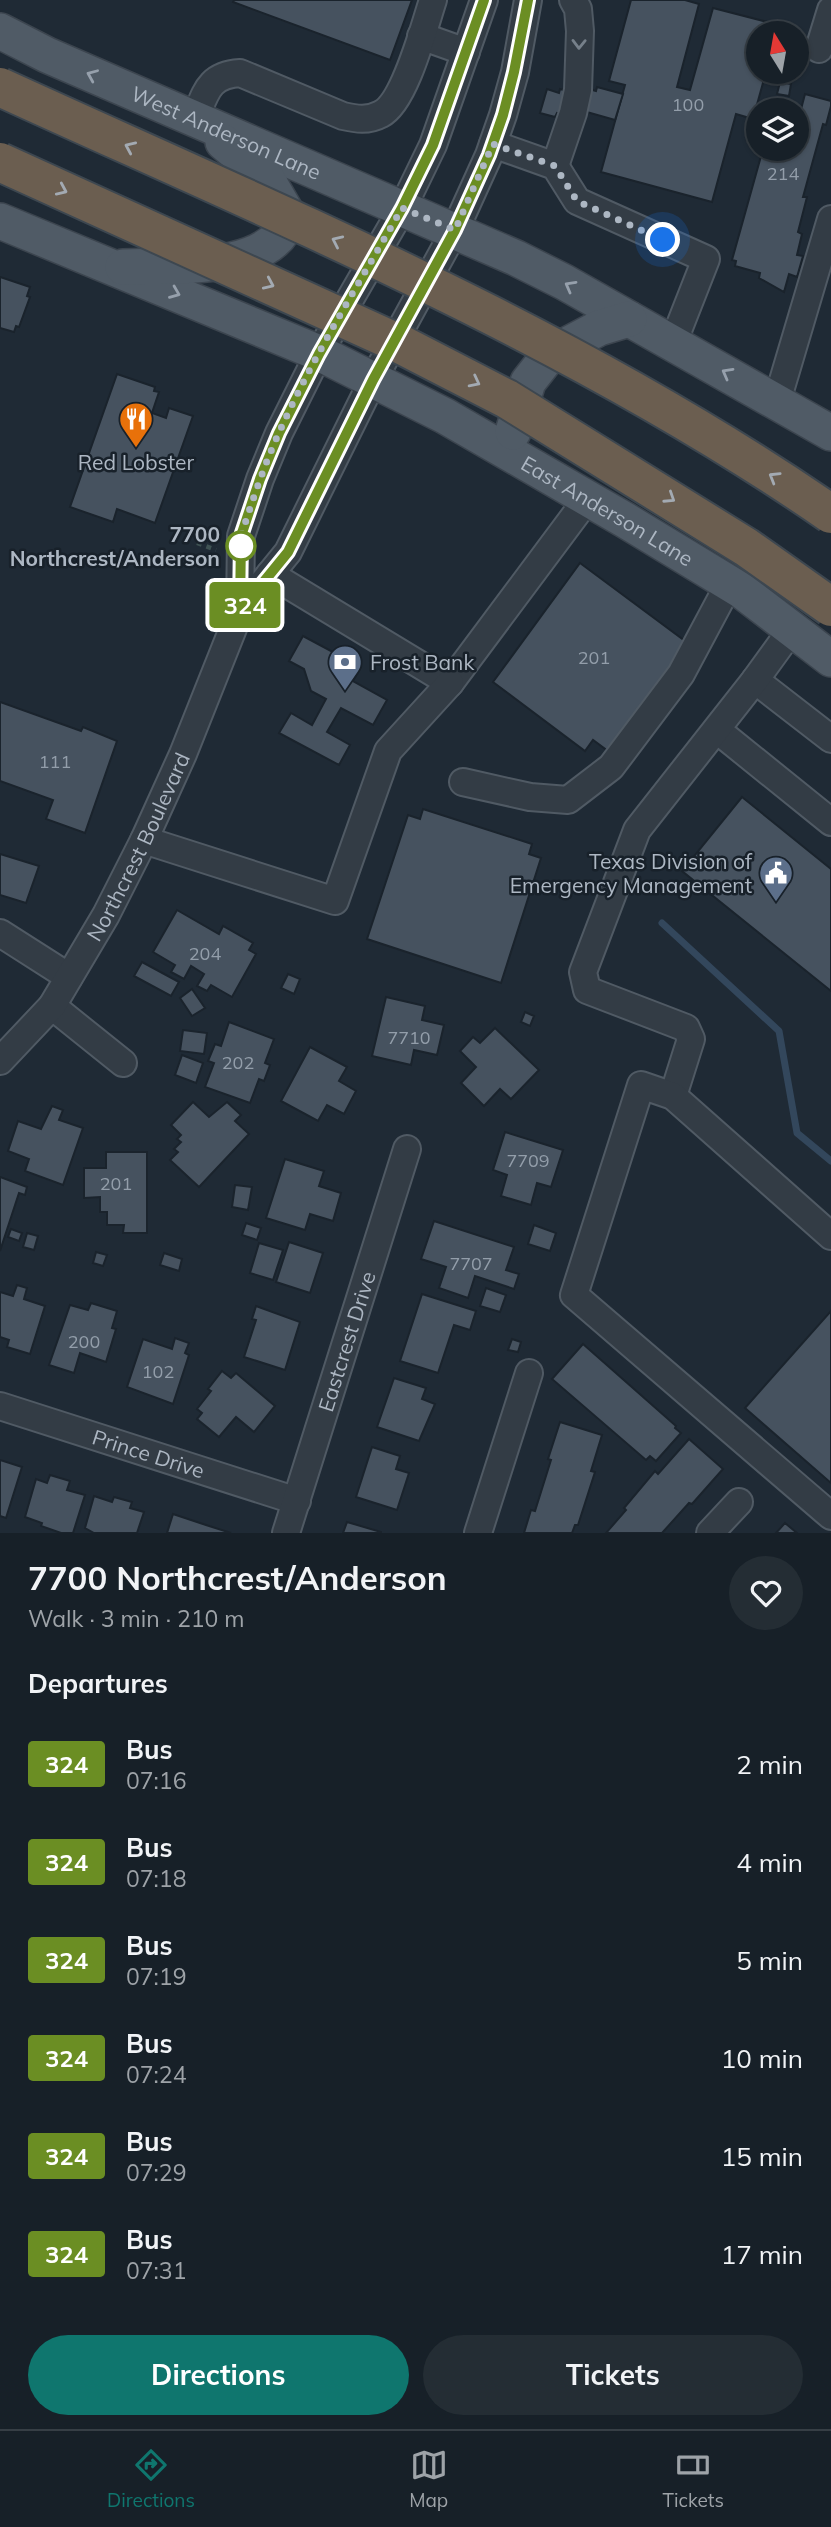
<!DOCTYPE html>
<meta charset="utf-8">
<style>
body{margin:0;font-family:Mulish,sans-serif;background:#242d34;color:#f1f3f6;height:100vh;display:flex;flex-direction:column;font-size:26px;white-space:nowrap}
*{box-sizing:border-box;margin:0}
p{font-size:23px;color:#9ea3a8}
.icon{flex:none;width:38px;height:38px;fill:none;stroke:currentColor;stroke-width:2;stroke-linecap:round;stroke-linejoin:round}
.map{position:relative;height:1533px;overflow:hidden}
.sheet{display:flex;flex-direction:column;background:#172028;flex:1}
.sheet>*{flex:none}
.badge{padding:0 14px;border-radius:5px;font-size:24px;line-height:46px}
.needle{width:46px;rotate:349deg}
.buttons{position:absolute;left:746px;top:21px;display:grid;gap:14px}
.buttons a{display:grid;place-items:center;width:63px;height:63px;border-radius:50%;background:#172028;box-shadow:0 2px 5px #0004,0 0 0 2px #363e45;font-size:35px}
.you{position:absolute;width:35px;height:35px;margin:-18px;border:5px solid #fff;border-radius:50%;background:#1a73e8;box-shadow:0 0 0 10px #1a73e833}
.map>.badge{position:absolute;translate:-50% -50%;box-shadow:0 0 0 4px #fff}
h2{padding:0 28px;font-size:26px;line-height:63px}
.round{display:grid;place-items:center;flex:none;width:74px;height:74px;border-radius:37px;background:#242d34}
.overview{display:flex;align-items:center;justify-content:space-between;height:119px;padding:0 28px}
h1{font-size:33px;font-weight:700;line-height:52px}
.cta{display:flex;gap:14px;margin-top:auto;padding:14px 28px}
.cta a{flex:1;height:80px;border-radius:42px;background:#0f766e;color:#fff;font-size:28px;font-weight:700;line-height:80px;text-align:center}
.cta a+a{background:#242d34;color:#f1f3f6}
ul{padding:0;list-style:none}
li{display:flex;align-items:center;gap:21px;height:98px;padding:0 28px}
li div{flex:1}
li b{display:block;font-size:26px}
li em{font-style:normal}
li .badge{min-width:77px;font-weight:700;text-align:center}
.dock{display:flex;justify-content:space-around;align-items:center;height:98px;border-top:2px solid #363e45;background:#172028;font-size:19px;color:#9ea3a8}
.dock a{display:grid;justify-items:center;gap:4px}
.dock .current{color:#0f766e}
.map>svg:first-child{display:block}
</style>
<div class="map">
<svg width="831" height="1533" viewBox="0 0 831 1533">
<rect width="100%" height="100%" fill="#1f2a35"/>
<g fill="none" stroke-linecap="round" stroke-linejoin="round">
<!-- stream -->
<polyline stroke="#33475c" stroke-width="7" points="662,923 779,1031 797,1133 831,1161"/>
</g>
<!-- building -->
<g fill="#46525f" stroke="#1a232c" stroke-width="2">
<polygon points="234,0 412,0 390,60 233,2"/>
<polygon points="631,0 685,0 699,4 677,87 690,90 713,8 779,25 777,33 758,33 758,72 766,72 753,119 736,114 712,202 601,172 625,85 609,81"/>
<polygon points="780,82 791,84 789,96 777,94"/>
<polygon points="597,87 623,94 615,120 580,110 566,116 557,113 555,117 540,113 547,89 559,93 560,89 571,92 585,88 596,91"/>
<polygon points="805,94 831,101 831,106 826,125 823,124 803,197 807,197 798,232 802,234 797,255 803,256 797,277 789,274 784,292 759,278 760,273 735,266 736,261 732,260 763,149 796,149 796,112 800,113"/>
<polygon points="0,277 30,287 27,296 30,297 19,327 16,326 14,332 0,328"/>
<polygon points="117,374 155,387 154,391 159,392 152,413 166,418 169,408 193,416 155,523 117,509 113,522 70,507"/>
<polygon points="580,563 689,644 608,751 593,740 585,751 493,682"/>
<polygon points="303,636 361,667 353,681 387,700 373,725 341,708 327,732 350,745 339,765 279,733 291,713 312,725 326,699 311,691 304,669 289,661"/>
<polygon points="0,702 81,731 83,727 117,741 85,833 46,819 53,800 0,781"/>
<polygon points="742,797 831,869 831,991 682,871"/>
<polygon points="423,809 532,844 529,854 541,858 501,983 367,939 408,815 420,819"/>
<polygon points="0,854 39,866 26,903 0,895"/>
<polygon points="177,910 219,934 223,926 253,943 249,950 256,954 232,997 211,985 207,991 197,986 204,974 191,966 184,979 171,972 175,965 153,952"/>
<polygon points="142,962 179,982 171,996 134,976"/>
<polygon points="288,974 300,979 294,994 281,988"/>
<polygon points="192,989 205,1008 192,1016 180,998"/>
<polygon points="386,997 425,1006 422,1020 444,1025 437,1055 414,1050 411,1065 372,1056"/>
<polygon points="525,1012 534,1016 530,1026 521,1022"/>
<polygon points="229,1022 274,1039 265,1063 270,1065 264,1081 259,1079 250,1103 205,1087 214,1063 208,1061 215,1044 221,1046"/>
<polygon points="495,1028 539,1070 511,1099 500,1089 484,1106 461,1083 476,1067 460,1051 473,1037 480,1043"/>
<polygon points="183,1030 207,1033 204,1054 180,1051"/>
<polygon points="310,1047 347,1067 339,1081 356,1091 344,1114 327,1105 318,1121 281,1101"/>
<polygon points="182,1055 203,1063 196,1083 175,1075"/>
<polygon points="193,1102 209,1117 227,1102 241,1115 235,1121 249,1134 199,1187 170,1160 178,1152 174,1149 181,1142 177,1139 181,1135 171,1125"/>
<polygon points="52,1106 63,1110 59,1120 83,1128 63,1185 25,1171 29,1159 8,1151 18,1121 41,1129"/>
<polygon points="505,1132 563,1150 551,1187 537,1183 531,1205 501,1196 507,1175 493,1170"/>
<polygon points="106,1152 147,1152 147,1233 123,1233 124,1225 107,1225 107,1212 100,1212 100,1197 84,1198 84,1168 106,1168"/>
<polygon points="285,1159 324,1171 319,1186 341,1193 333,1221 310,1214 305,1230 266,1218"/>
<polygon points="0,1177 27,1187 25,1195 19,1193 0,1251"/>
<polygon points="235,1185 252,1187 248,1210 232,1207"/>
<polygon points="434,1221 514,1247 506,1270 519,1274 514,1289 475,1276 468,1298 439,1288 446,1267 421,1259"/>
<polygon points="246,1223 261,1228 257,1240 242,1235"/>
<polygon points="534,1225 556,1233 550,1251 528,1244"/>
<polygon points="11,1229 22,1233 19,1241 8,1237"/>
<polygon points="27,1233 38,1236 34,1250 23,1247"/>
<polygon points="289,1242 323,1253 310,1293 276,1282"/>
<polygon points="259,1243 283,1250 273,1280 250,1273"/>
<polygon points="96,1252 107,1255 103,1266 93,1263"/>
<polygon points="164,1253 182,1259 179,1271 160,1265"/>
<polygon points="17,1285 27,1288 24,1299 45,1306 30,1354 7,1347 9,1340 0,1337 0,1292 13,1296"/>
<polygon points="486,1288 506,1295 500,1312 480,1306"/>
<polygon points="422,1294 476,1311 470,1330 454,1325 438,1373 400,1361"/>
<polygon points="91,1303 117,1311 112,1328 116,1329 106,1362 80,1353 74,1373 49,1365 70,1305 88,1310"/>
<polygon points="256,1306 300,1322 285,1370 244,1357 256,1320 252,1319"/>
<polygon points="831,1311 831,1483 745,1408"/>
<polygon points="175,1338 189,1343 185,1353 189,1355 173,1404 127,1387 143,1339 172,1349"/>
<polygon points="512,1339 521,1342 518,1352 508,1350"/>
<polygon points="583,1344 676,1426 675,1428 681,1433 656,1461 650,1456 646,1460 552,1379"/>
<polygon points="222,1371 231,1378 236,1373 275,1406 254,1432 236,1417 219,1437 197,1419 202,1413 197,1409 211,1391 208,1389"/>
<polygon points="394,1378 426,1388 422,1399 435,1404 419,1441 377,1427"/>
<polygon points="560,1422 602,1435 591,1471 595,1472 578,1525 575,1525 572,1533 524,1533 531,1510 535,1511 551,1460 548,1459"/>
<polygon points="689,1439 723,1469 692,1504 689,1503 662,1533 606,1533 626,1510 624,1508 655,1471 658,1474"/>
<polygon points="372,1447 400,1456 396,1469 409,1473 397,1510 356,1497"/>
<polygon points="0,1460 22,1467 6,1518 0,1516"/>
<polygon points="50,1475 70,1481 67,1490 85,1495 73,1533 61,1533 41,1526 42,1523 25,1517 36,1479 47,1483"/>
<polygon points="94,1496 112,1502 114,1497 132,1502 130,1508 144,1512 137,1533 94,1533 85,1528"/>
<polygon points="173,1514 206,1525 231,1533 167,1533"/>
<polygon points="347,1522 381,1532 381,1533 343,1533"/>
<polygon points="785,1523 797,1533 776,1533"/>
</g>
<g fill="none" stroke-linecap="round" stroke-linejoin="round">
<!-- minor casing -->
<g stroke="#505a64" stroke-width="30">
<g id="minor">
<polyline points="421,36 466,52"/>
<polyline points="819,49 831,10"/>
<path d="M195 118C206 93 208 75 240 73L343 116C356 119 368 121 381 114 405 102 424 27 433 0"/>
<polyline points="493,144 555,166 577,201 706,259 673,343"/>
<polyline points="555,166 573,113 578,90 580,31 578,9 573,0"/>
<polyline points="777,401 831,219"/>
<polyline points="270,574 450,683 588,498"/>
<polyline points="240,611 241,536 260,479 279,433 319,353 403,207 433,145 484,0"/>
<polyline points="755,680 831,739"/>
<polyline points="717,730 831,822"/>
<polyline points="463,782 530,797 568,800 611,767 681,674 729,584"/>
<polyline points="144,840 335,901 388,751 450,683"/>
<polyline points="0,933 69,977"/>
<polyline points="52,1006 123,1063"/>
<path id="s1" d="M0 1061 52 1006 106 915 144 840 183 754 240 611 288 552 373 380 455 230 489 155 503 115 515 72 528 0"/>
<polyline points="673,1096 691,1039 686,1028 587,990 583,972 637,830 755,680 792,629"/>
<polyline points="831,1236 673,1096 641,1085 574,1295 831,1516"/>
<path id="s2" d="M0 1406 297 1501"/>
<path id="s3" d="M286 1533 407 1149"/>
<polyline points="478,1533 529,1373"/>
<polyline points="710,1533 739,1502"/>
</g>
</g>
<!-- major casing -->
<g stroke="#3c454f" stroke-width="38">
<g id="major">
<path id="s4" d="M0 31 47 55 516 258 564 282 831 433"/>
<path id="s5" d="M0 221 319 353 445 416 625 520 742 591 831 659"/>
<path d="M123 267C169 265 274 274 289 217L267 179 223 142"/>
<polyline points="513,432 528,382 550,354 599,328 629,319"/>
</g>
</g>
<!-- path -->
<polyline stroke="#3f5253" stroke-width="4.5" stroke-dasharray="5 5" stroke-linecap="butt" points="197,543 216,550"/>
<!-- minor -->
<use href="#minor" stroke="#333c45" stroke-width="26"/>
<!-- major -->
<use href="#major" stroke="#505b66" stroke-width="35"/>
<!-- highway-bridge casing -->
<g stroke="#3d4750" stroke-width="42" stroke-linecap="butt">
<g id="highway-bridge">
<path d="M0 87C282 216 575 337 831 514"/>
<polyline points="0,162 402,345 507,399 746,547 831,607"/>
</g>
</g>
<!-- highway-bridge -->
<use href="#highway-bridge" stroke="#6b5e50" stroke-width="38"/>
</g>
<!-- one-way arrows -->
<defs><path id="oneway-chevron" d="M-2-3.5L2.5 0L-2 3.5" fill="none" stroke-width="1.6" stroke-linecap="round" stroke-linejoin="round" transform="scale(1.75)"/></defs>
<use stroke="#76808a" href="#oneway-chevron" transform="translate(579 44) rotate(91)"/>
<g stroke="#96a0ac">
<use href="#oneway-chevron" transform="translate(92 75) rotate(-157)"/>
<use href="#oneway-chevron" transform="translate(570 286) rotate(-151)"/>
<use href="#oneway-chevron" transform="translate(175 293) rotate(22)"/>
<use href="#oneway-chevron" transform="translate(727 373) rotate(-151)"/>
</g>
<g stroke="#a3aab2">
<use href="#oneway-chevron" transform="translate(130 147) rotate(-156)"/>
<use href="#oneway-chevron" transform="translate(62 190) rotate(24)"/>
<use href="#oneway-chevron" transform="translate(337 241) rotate(-155)"/>
<use href="#oneway-chevron" transform="translate(269 284) rotate(24)"/>
<use href="#oneway-chevron" transform="translate(475 382) rotate(27)"/>
<use href="#oneway-chevron" transform="translate(774 477) rotate(-149)"/>
<use href="#oneway-chevron" transform="translate(670 498) rotate(33)"/>
</g>
<g fill="none" stroke-linecap="round" stroke-linejoin="round">
<!-- line casing -->
<g stroke="#fff" stroke-width="16">
<polyline id="line" points="484,0 433,145 402,208 319,354 279,433 260,479 241,536 240,611 288,552 373,380 455,230 489,155 503,115 514,72 528,0"/>
</g>
<!-- line -->
<use href="#line" stroke="#6b8e23" stroke-width="10"/>
<!-- walk -->
<path stroke="#adb7c3" stroke-width="7" stroke-dasharray="0 12.6" d="M241 546V536C252 502 263 468 278 435 313 356 360 282 402 208L455 230 493 144 555 166 577 201 663 240"/>
</g>
<!-- icons -->
<defs>
<g id="restaurant-pin" transform="scale(1.75)"><path d="M0 17L-7.5 6A9.5 9.5 0 1 1 7.5 6Z" fill="#e8710a" stroke="#18212a"/><path d="M-5-6h1v4h1v-4h1v4h1v-4h1v5L-1.5 .5V6h-2V.5L-5-1ZM5-6V6H3V1.5H1.5Q1.5-4 5-6Z" fill="#fff"/></g>
<g id="bank-pin" transform="scale(1.75)"><path d="M0 17L-7.5 6A9.5 9.5 0 1 1 7.5 6Z" fill="#5c6f8a" stroke="#18212a"/><path d="M-6-4H6V4H-6ZM0-2.3a2.3 2.3 0 1 0 0 4.6a2.3 2.3 0 1 0 0-4.6Z" fill="#fff"/></g>
<g id="civic-pin" transform="scale(1.75)"><path d="M0 17L-7.5 6A9.5 9.5 0 1 1 7.5 6Z" fill="#5c6f8a" stroke="#18212a"/><path d="M-.6-6.5H3V-4.5H.6V-3L4-1V1h2V6H-6V1h2V-1L-.6-3ZM-1.2 2.5V6h2.4V2.5Z" fill="#fff"/></g>
</defs>
<g fill-rule="evenodd">
<use href="#restaurant-pin" x="136" y="419"/>
<use href="#bank-pin" x="345" y="662"/>
<use href="#civic-pin" x="776" y="873"/>
</g>
<!-- markers -->
<circle fill="#fff" stroke="#6b8e23" stroke-width="3.5" cx="241" cy="546" r="14"/>
<g text-anchor="middle" dominant-baseline="central" stroke-width="5" stroke-linejoin="round" paint-order="stroke">
<!-- number labels -->
<g font-size="18" fill="#939eaa">
<text x="688" y="104">100</text>
<text x="783" y="173">214</text>
<text x="594" y="657">201</text>
<text x="55" y="761">111</text>
<text x="205" y="953">204</text>
<text x="409" y="1037">7710</text>
<text x="238" y="1062">202</text>
<text x="528" y="1160">7709</text>
<text x="116" y="1183">201</text>
<text x="471" y="1263">7707</text>
<text x="84" y="1341">200</text>
<text x="158" y="1371">102</text>
</g>
<!-- street labels -->
<g font-size="21" fill="#adb7c3" stroke="#18212a">
<text stroke="none"><textPath href="#s4" startOffset="248">West Anderson Lane</textPath></text>
<text stroke="none"><textPath href="#s5" startOffset="674">East Anderson Lane</textPath></text>
<text stroke="none"><textPath href="#s1" startOffset="257">Northcrest Boulevard</textPath></text>
<text stroke="none"><textPath href="#s3" startOffset="201">Eastcrest Drive</textPath></text>
<text stroke="none"><textPath href="#s2" startOffset="156">Prince Drive</textPath></text>
</g>
<!-- poi labels -->
<g font-size="21" fill="#adb7c3" stroke="#18212a">
<text x="136" y="462">Red Lobster</text>
<text x="370" y="662" text-anchor="start">Frost Bank</text>
<text x="752" y="861" text-anchor="end">Texas Division of<tspan x="752" dy="24">Emergency Management</tspan></text>
</g>
<!-- stop labels -->
<g font-size="21" font-weight="bold" fill="#adb7c3" stroke="#18212a" text-anchor="end">
<text x="220" y="534">7700<tspan x="220" dy="24">Northcrest/Anderson</tspan></text>
</g>
</g>
</svg>
<div class="buttons">
<a><svg class="needle" viewBox="-14 -14 28 28"><path d="M0-13l5 13h-10z" fill="#e53935"/><path d="M0 13l5-13h-10z" fill="#9ea3a8"/></svg></a>
<a><svg class="icon" aria-label="layers" viewBox="0 0 24 24"><path d="M12 4l9 5-9 5-9-5zM3 14l9 5 9-5"/></svg></a>
</div>
<div class="you" style="left:663px;top:240px"></div>
<b class="badge" style="left:245px;top:605px;background:#6b8e23;color:#fff">324</b>
</div>
<section class="sheet">
<div class="overview"><div><h1>7700 Northcrest/Anderson</h1><p>Walk · 3 min · 210 m</p></div><a class="round"><svg class="icon" aria-label="heart" viewBox="0 0 24 24"><path d="M12 20l-8-8c-3-5 5-10 8-4 3-6 11-1 8 4z"/></svg></a></div>
<h2>Departures</h2>
<ul>
<li><span class="badge" style="background:#6b8e23;color:#fff">324</span><div><b>Bus</b><p>07:16</p></div><em>2 min</em></li>
<li><span class="badge" style="background:#6b8e23;color:#fff">324</span><div><b>Bus</b><p>07:18</p></div><em>4 min</em></li>
<li><span class="badge" style="background:#6b8e23;color:#fff">324</span><div><b>Bus</b><p>07:19</p></div><em>5 min</em></li>
<li><span class="badge" style="background:#6b8e23;color:#fff">324</span><div><b>Bus</b><p>07:24</p></div><em>10 min</em></li>
<li><span class="badge" style="background:#6b8e23;color:#fff">324</span><div><b>Bus</b><p>07:29</p></div><em>15 min</em></li>
<li><span class="badge" style="background:#6b8e23;color:#fff">324</span><div><b>Bus</b><p>07:31</p></div><em>17 min</em></li>
</ul>
<div class="cta"><a>Directions</a><a>Tickets</a></div>
</section>
<nav class="dock">
<a class="current"><svg class="icon" aria-label="directions" viewBox="0 0 24 24"><path d="M12 3l9 9-9 9-9-9zM9 14v-3h6M13 9l2 2-2 2"/></svg>Directions</a>
<a><svg class="icon" aria-label="map" viewBox="0 0 24 24"><path d="M3 6l6-2 6 2 6-2v14l-6 2-6-2-6 2zM9 4v14M15 6v14"/></svg>Map</a>
<a><svg class="icon" aria-label="tickets" viewBox="0 0 24 24"><path d="M3 7h18v10H3zM15 7v10"/></svg>Tickets</a>
</nav>
